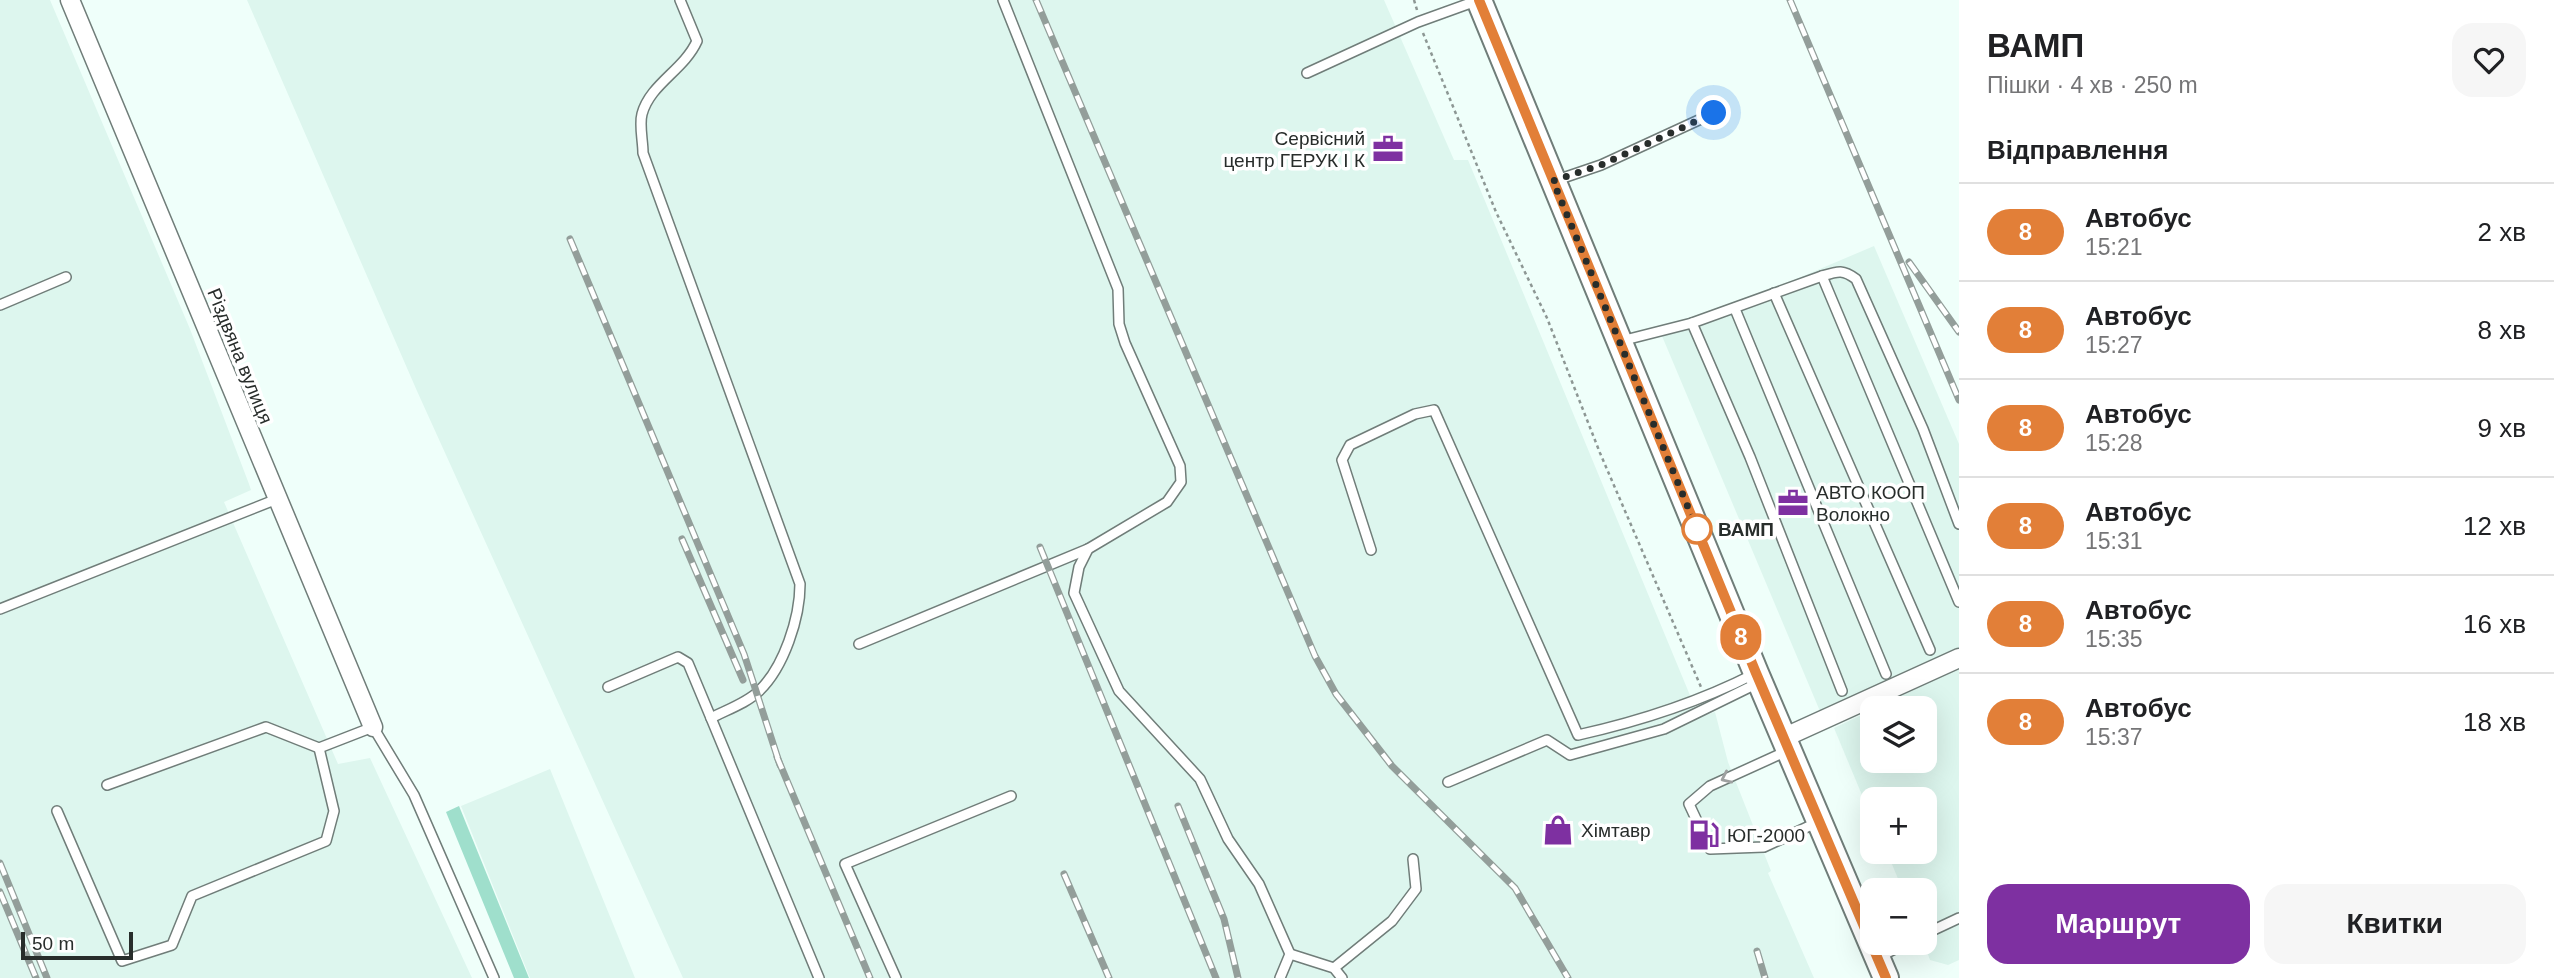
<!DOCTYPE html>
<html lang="uk">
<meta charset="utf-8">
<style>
body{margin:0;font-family:Helvetica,sans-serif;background:#f6f6f6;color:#202124;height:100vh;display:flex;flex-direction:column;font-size:26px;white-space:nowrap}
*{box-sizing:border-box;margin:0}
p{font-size:23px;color:#757577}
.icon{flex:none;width:38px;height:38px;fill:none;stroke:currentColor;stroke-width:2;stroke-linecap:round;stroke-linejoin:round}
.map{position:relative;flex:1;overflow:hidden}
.details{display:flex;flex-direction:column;background:#fff;width:595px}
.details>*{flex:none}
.badge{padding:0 14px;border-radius:23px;font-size:24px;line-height:46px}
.tools{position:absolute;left:1860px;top:696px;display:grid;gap:14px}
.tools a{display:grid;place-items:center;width:77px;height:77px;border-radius:14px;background:#fff;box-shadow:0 7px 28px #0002;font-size:35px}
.scale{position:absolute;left:21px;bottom:18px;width:112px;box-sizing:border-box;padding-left:7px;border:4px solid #282d2b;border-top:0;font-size:19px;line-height:24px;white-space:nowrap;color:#282d2b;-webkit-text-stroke:5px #fff;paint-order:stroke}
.you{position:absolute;width:35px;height:35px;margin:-18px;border:5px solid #fff;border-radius:50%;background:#1a73e8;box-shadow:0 0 0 10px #1a73e833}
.map>.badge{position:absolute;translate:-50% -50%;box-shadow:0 0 0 4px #fff}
h2{padding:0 28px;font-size:26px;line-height:63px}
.round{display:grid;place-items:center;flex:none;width:74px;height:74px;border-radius:21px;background:#f6f6f6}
.summary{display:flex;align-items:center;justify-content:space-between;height:119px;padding:0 28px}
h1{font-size:33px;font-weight:800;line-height:52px}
.cta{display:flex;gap:14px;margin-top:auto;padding:14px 28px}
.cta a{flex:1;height:80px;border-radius:21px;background:#7e30a1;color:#fff;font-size:28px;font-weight:800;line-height:80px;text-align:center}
.cta a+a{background:#f6f6f6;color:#202124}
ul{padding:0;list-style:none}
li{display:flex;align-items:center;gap:21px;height:98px;padding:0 28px;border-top:2px solid #e0e0e0}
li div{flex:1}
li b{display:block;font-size:26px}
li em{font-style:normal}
li .badge{min-width:77px;font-weight:700;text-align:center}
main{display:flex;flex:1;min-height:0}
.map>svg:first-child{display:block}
</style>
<main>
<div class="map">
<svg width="1959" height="978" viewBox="0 0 1959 978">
<rect width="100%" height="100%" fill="#effffa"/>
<!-- built -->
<g fill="#ddf6ee">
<polygon points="0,0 50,0 190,329 249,484 251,490 224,502 338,764 370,758 472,978 0,978"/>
<polygon points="247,0 1384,0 1454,160 1468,160 1699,717 1715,712 1728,762 1771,871 1768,873 1814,978 683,978 417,391"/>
<polygon points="1874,246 1959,444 1959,656 1822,716 1662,336"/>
<polygon points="1959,668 1959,960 1948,965 1930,960 1924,943 1925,891 1903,891 1887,852 1925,852 1925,800 1872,800 1872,819 1834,728 1872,710 1872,761 1925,761 1925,709 1874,709"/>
<polygon points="550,769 635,978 530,978 461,806"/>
</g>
<!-- green -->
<polygon fill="#9fdfcc" points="459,806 529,978 514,978 446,812"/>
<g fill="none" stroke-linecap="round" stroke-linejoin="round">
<!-- lane casing -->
<g stroke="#707d79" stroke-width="12">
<g id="lane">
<path d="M680 0 697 41C684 70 650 84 642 114 639 125 643 141 643 153L800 584C800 618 784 667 759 691 747 703 726 710 711 718L819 978"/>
<polyline points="1003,0 1118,289 1119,324 1125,343 1180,466 1181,482 1167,502 1088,549 1079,567 1074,593 1119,691 1200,779 1228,839 1259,884 1290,954 1280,978"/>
<polyline points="1307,73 1418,22 1476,1"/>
<polyline points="1554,181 1601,165 1714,113"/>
<polyline points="1822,276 1959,602"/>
<polyline points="1774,293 1930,650"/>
<polyline points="0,305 66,277"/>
<polyline points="1735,309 1886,674"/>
<polyline points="1692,323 1750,457 1842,691"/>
<path d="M1621 341 1692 323 1822 276C1838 271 1843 269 1856 279L1923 429 1959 524"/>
<path d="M1371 550 1342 460 1350 445 1415 414 1434 410 1578 735C1641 721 1697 703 1754 674"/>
<polyline points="0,609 277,499"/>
<polyline points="859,644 1088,549"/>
<polyline points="608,687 678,657 688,663 711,718"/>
<polyline points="1787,751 1710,786 1689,804 1710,849 1764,847 1816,823"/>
<polyline points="1448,782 1547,740 1570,755 1664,729 1758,683"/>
<polyline points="107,785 266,727 319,748 373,727 414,795 494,978"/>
<polyline points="57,811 122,961 172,945 192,896 326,841 334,811 319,748"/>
<polyline points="1925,934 1959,918"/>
<polyline points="1290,954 1334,968 1342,978"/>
<polyline points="1879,957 1907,943"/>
<polyline points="1334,968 1392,921 1416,889 1413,859"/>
<polyline points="896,978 845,864 1011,796"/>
</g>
</g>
<!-- street casing -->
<g stroke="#707d79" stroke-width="21">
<g id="street">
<polyline points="70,0 373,727"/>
<polyline points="1783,738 1959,658"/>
</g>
</g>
<!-- secondary casing -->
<g stroke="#707d79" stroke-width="28">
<polyline id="secondary" points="1479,0 1756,673 1886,978"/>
</g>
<!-- path -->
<g stroke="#8d9794" stroke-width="2.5" stroke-dasharray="3.5 3.5" stroke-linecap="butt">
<polyline points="1414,0 1417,10"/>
<polyline points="1423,33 1496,212 1547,318 1600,453 1701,687"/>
</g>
<!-- lane -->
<use href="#lane" stroke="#fff" stroke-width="9"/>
<!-- street -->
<use href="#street" stroke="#fff" stroke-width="18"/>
<!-- secondary -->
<use href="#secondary" stroke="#fff" stroke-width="24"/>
<!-- rail casing -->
<g stroke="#939e9a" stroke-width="7">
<g id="rail">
<polyline points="1036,0 1315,656 1336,694 1392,766 1515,888 1568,978"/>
<polyline points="1790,0 1959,400"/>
<polyline points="570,239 744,654 780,765"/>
<polyline points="1909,262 1959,332"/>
<polyline points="682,539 743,680"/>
<polyline points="1040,547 1216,978"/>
<polyline points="777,757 870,978"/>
<polyline points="1178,806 1224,919 1238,978"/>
<polyline points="0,863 47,978"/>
<polyline points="1064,874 1109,978"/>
<polyline points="0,892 36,978"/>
<polyline points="1757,951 1765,978"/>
</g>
</g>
<!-- rail -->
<use href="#rail" stroke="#fff" stroke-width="4.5" stroke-dasharray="13" stroke-linecap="butt"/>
</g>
<!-- one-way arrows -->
<defs><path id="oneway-chevron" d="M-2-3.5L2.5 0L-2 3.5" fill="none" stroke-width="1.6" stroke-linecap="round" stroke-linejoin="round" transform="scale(1.75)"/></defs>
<use stroke="#9ea0a0" href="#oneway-chevron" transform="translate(1726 778) rotate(155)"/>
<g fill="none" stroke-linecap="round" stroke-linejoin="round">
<!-- line casing -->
<g stroke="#fff" stroke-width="16">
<polyline id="line" points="1479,0 1756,673 1886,978"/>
</g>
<!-- line -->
<use href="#line" stroke="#e27f38" stroke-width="10"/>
<!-- walk -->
<polyline stroke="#282d2b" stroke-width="7" stroke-dasharray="0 12.6" points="1697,529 1553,181 1601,165 1714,113"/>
</g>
<!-- icons -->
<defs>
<g id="office-bare" transform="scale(2.415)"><path d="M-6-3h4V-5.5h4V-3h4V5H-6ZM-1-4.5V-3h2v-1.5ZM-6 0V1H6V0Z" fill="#7e30a1" stroke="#fff" stroke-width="2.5" paint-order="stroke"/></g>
<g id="shop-bare" transform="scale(2.415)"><path d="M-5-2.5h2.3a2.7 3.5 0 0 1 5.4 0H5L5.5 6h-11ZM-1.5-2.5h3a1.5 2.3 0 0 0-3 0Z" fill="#7e30a1" stroke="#fff" stroke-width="2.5" paint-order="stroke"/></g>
<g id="fuel-bare" transform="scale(2.415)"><path d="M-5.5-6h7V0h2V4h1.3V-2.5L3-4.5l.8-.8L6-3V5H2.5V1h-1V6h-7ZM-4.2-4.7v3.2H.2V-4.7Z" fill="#7e30a1" stroke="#fff" stroke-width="2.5" paint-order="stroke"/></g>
</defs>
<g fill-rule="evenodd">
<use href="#office-bare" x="1388" y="149"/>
<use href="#office-bare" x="1793" y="503"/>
<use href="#shop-bare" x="1558" y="830"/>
<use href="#fuel-bare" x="1704" y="835"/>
</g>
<!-- markers -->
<circle fill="#fff" stroke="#e27f38" stroke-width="3.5" cx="1697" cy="529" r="14"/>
<g text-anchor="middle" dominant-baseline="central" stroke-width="7" stroke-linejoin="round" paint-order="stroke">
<!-- poi labels -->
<g font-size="19" fill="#282d2b" stroke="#fff" text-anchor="start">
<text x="1365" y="138" text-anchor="end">Сервісний<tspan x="1365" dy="22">центр ГЕРУК І К</tspan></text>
<text x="1816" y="492">АВТО КООП<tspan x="1816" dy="22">Волокно</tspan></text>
<text x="1581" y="830">Хімтавр</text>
<text x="1727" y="835">ЮГ-2000</text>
</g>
<!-- street labels -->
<g font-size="19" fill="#282d2b" stroke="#fff">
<text transform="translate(240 356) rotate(68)">Різдвяна вулиця</text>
</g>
<!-- stop labels -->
<g font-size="19" font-weight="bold" fill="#282d2b" stroke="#fff" text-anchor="start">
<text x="1718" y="529">ВАМП</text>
</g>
</g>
</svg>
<div class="tools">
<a><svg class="icon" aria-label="layers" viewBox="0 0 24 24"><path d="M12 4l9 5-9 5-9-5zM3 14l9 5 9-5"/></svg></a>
<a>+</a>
<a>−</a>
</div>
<div class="scale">50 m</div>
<div class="you" style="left:1714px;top:113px"></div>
<b class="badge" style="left:1741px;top:637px;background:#e27f38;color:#fff">8</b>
</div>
<section class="details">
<div class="summary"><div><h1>ВАМП</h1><p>Пішки · 4 хв · 250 m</p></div><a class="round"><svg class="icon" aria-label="heart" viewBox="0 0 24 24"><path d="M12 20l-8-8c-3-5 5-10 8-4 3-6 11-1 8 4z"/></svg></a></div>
<h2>Відправлення</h2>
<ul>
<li><span class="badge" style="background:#e27f38;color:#fff">8</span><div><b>Автобус</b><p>15:21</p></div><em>2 хв</em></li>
<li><span class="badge" style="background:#e27f38;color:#fff">8</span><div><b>Автобус</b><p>15:27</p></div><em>8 хв</em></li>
<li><span class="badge" style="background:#e27f38;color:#fff">8</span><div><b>Автобус</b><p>15:28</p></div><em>9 хв</em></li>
<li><span class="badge" style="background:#e27f38;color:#fff">8</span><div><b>Автобус</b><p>15:31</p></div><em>12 хв</em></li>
<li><span class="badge" style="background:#e27f38;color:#fff">8</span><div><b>Автобус</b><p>15:35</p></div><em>16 хв</em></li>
<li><span class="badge" style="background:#e27f38;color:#fff">8</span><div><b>Автобус</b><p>15:37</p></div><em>18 хв</em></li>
</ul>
<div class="cta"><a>Маршрут</a><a>Квитки</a></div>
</section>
</main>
